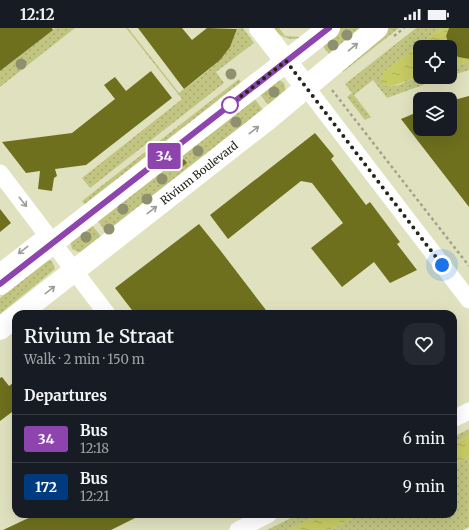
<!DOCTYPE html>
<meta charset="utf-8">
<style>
body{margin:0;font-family:Merriweather,serif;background:#242831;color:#f1f3f6;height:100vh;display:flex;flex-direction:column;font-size:15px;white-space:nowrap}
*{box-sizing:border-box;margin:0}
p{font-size:13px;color:#9ea1a6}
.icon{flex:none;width:22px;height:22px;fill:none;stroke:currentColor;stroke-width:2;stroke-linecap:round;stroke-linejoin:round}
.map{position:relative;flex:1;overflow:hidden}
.sheet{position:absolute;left:12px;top:282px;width:445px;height:208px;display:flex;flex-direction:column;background:#171b24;border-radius:12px;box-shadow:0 4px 16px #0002}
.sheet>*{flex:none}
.badge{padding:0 8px;border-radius:3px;font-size:14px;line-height:26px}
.tools{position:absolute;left:413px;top:12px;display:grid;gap:8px}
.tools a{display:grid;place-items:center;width:44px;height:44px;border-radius:8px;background:#171b24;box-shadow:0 4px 16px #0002;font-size:20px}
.you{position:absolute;width:20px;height:20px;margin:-10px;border:3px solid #fff;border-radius:50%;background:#1a73e8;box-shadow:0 0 0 6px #1a73e833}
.map>.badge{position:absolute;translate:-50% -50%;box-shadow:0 0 0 2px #fff}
h2{padding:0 12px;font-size:15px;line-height:36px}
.round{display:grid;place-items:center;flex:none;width:42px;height:42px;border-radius:12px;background:#242831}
.head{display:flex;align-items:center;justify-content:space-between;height:68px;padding:0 12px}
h1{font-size:19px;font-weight:600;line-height:30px}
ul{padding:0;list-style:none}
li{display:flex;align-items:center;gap:12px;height:48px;padding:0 12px;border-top:1px solid #363941}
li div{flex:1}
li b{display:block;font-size:15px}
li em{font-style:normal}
li .badge{min-width:44px;font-weight:700;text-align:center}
.status{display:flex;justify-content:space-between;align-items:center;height:28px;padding:0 20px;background:#171b24;direction:ltr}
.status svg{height:11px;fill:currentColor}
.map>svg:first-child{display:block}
</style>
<div class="status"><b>12:12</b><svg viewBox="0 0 49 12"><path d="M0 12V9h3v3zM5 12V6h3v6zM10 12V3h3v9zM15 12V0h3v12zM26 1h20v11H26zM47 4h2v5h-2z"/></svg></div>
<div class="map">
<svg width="469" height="502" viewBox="0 0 469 502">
<defs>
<pattern id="grass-dots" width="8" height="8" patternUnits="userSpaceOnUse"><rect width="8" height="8" fill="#c1c581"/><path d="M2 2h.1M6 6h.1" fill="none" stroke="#a6a96f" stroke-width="1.8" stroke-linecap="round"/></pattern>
<pattern id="water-ripples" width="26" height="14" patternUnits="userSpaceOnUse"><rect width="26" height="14" fill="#c7cb63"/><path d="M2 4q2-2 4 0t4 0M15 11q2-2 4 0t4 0" fill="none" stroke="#abae55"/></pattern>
</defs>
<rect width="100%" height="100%" fill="#e8eacf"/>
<!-- built -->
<path fill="#e0e2bf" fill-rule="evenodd" d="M0 0H469V426L453 434V286H16V486H353L322 502H0ZM420 19H450V49H420ZM420 71H450V101H420Z"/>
<!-- grass -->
<g fill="url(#grass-dots)" fill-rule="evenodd">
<polygon points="55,0 75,0 0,59 0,43"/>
<path d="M126 0H128L179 65C202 47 228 31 237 1H235L243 0 254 15 216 44 224 55 90 160 82 150 182 71Z"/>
<path d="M273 0H279L285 8 302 9C291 14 280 9 273 0Z"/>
<polygon points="336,0 361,0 329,26 319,13"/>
<polygon points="389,0 399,0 343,44 340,40"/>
<path d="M416 0H441L384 44 381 52C389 68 409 49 420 49 428 48 437 49 445 49L387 70 373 52 354 67 371 89 365 92 347 69 352 65 345 56Z"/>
<polygon points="469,34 469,42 450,48 450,39"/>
<polygon points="239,51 241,54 219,71 223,76 88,181 82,173"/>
<polygon points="278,51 284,55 286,64 272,82 256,61"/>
<path d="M251 66 266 86 109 208 94 188ZM184 131 187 135 176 143 173 139Z"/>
<polygon points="88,192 104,212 81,225 72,221 70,212"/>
<polygon points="48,232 52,233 55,241 0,286 0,270"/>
<polygon points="469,401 469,408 453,416 453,409"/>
<polygon points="469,429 469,499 463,502 330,502 360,486 453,486 453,437"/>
<polygon points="299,486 320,486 289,502 267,502"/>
</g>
<!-- water -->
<g fill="url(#water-ripples)">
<polygon points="441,0 449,0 446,8 448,19 420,19 420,48 390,59 383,56 381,52 384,44"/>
<polygon points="450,22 458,29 469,31 469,34 450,39"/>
<polygon points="469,408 469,429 453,437 453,416"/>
<polygon points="320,486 360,486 330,502 289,502"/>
</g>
<!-- building -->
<g fill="#6e701e">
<polygon points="0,0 52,0 53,2 0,43"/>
<polygon points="138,0 182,0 192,12 207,0 237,1 230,19 220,32 184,61"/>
<polygon points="449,0 469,0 469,31 458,29 450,22 446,8"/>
<polygon points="151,43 172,70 86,137 55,141 57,148 54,150 52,163 38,161 40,143 26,145 2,114 72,105 115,71 104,57 115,49 126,63"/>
<polygon points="469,68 469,179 401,91 420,83 420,101 450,101 450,73"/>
<polygon points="315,105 334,128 331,131 366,177 370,174 400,214 397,216 417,242 390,255 374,234 342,259 311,220 343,195 312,155 301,153 228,211 210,187"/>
<polygon points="184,131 187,135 177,143 173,139"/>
<polygon points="0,181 11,195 0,204"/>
<polygon points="199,196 220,222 269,286 146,286 143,282 135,286 115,260"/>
<polygon points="2,349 9,358 13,355 16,359 16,381 0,393 0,350"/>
<polygon points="37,486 143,486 111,502 3,502"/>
</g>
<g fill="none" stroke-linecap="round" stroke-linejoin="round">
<!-- path -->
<g stroke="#a1a38e" stroke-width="2.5" stroke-dasharray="3 3" stroke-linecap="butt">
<polyline points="394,8 404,0"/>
<polyline points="332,62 469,238"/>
</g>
<!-- service -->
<polyline stroke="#fff" stroke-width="9" points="0,239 45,204"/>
<!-- minor -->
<g stroke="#fff" stroke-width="17">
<polyline points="306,59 469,272"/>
<polyline points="0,145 107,286"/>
<polyline points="453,391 469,383"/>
<polyline points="238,502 269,486"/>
</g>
<!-- tertiary -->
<g stroke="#fff" stroke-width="22">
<polyline points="260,0 306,59"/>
<polyline points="0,256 329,0"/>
<polyline points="19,286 268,91 377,0"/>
<polyline points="0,301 16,288"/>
</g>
</g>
<!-- trees -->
<g fill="#8f916e">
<circle cx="347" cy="7" r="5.5"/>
<circle cx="333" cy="17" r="5.5"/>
<circle cx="21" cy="36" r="5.5"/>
<circle cx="231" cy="46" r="5.5"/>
<circle cx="274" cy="64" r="5.5"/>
<circle cx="236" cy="94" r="5.5"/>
<circle cx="198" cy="123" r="5.5"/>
<circle cx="162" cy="151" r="5.5"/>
<circle cx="147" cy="171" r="5.5"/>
<circle cx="123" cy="181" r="5.5"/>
<circle cx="109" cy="201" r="5.5"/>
<circle cx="86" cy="209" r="5.5"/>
</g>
<!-- one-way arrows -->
<defs><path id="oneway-shaft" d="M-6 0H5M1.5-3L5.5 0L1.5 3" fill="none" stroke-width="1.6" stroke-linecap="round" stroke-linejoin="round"/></defs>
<g stroke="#9c9c98">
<use href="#oneway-shaft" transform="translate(353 19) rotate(-40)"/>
<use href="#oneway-shaft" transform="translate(254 102) rotate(-38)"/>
<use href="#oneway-shaft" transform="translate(23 174) rotate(52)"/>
<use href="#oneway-shaft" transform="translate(152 182) rotate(-38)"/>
<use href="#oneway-shaft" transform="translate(23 222) rotate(142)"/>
<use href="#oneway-shaft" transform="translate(50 262) rotate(-38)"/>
</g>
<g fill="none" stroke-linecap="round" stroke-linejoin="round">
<!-- line casing -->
<g stroke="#fff" stroke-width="9">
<polyline id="line" points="0,256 329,0"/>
</g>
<!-- line -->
<use href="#line" stroke="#8e44ad" stroke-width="6"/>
<!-- walk -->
<polyline stroke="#23241a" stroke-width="4" stroke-dasharray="0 7.2" points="230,77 286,33 442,237"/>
</g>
<!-- markers -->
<circle fill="#fff" stroke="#8e44ad" stroke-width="2" cx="230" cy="77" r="8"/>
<g text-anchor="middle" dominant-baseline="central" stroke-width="4" stroke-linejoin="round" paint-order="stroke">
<!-- street labels -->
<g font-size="11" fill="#23241a" stroke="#fff">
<text transform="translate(199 145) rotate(-38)">Rivium Boulevard</text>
</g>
</g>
</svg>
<div class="tools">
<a><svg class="icon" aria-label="locate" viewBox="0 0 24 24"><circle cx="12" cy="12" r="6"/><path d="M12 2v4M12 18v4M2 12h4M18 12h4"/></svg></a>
<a><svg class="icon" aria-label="layers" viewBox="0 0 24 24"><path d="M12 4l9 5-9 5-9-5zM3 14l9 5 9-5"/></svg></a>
</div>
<div class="you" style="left:442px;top:237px"></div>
<b class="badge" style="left:164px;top:128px;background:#8e44ad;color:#fff">34</b>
<section class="sheet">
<div class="head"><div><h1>Rivium 1e Straat</h1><p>Walk · 2 min · 150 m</p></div><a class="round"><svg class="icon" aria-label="heart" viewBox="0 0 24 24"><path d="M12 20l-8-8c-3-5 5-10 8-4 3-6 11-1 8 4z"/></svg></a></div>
<h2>Departures</h2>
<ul>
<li><span class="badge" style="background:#8e44ad;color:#fff">34</span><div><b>Bus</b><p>12:18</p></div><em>6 min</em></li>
<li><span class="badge" style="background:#003b80;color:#fff">172</span><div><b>Bus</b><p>12:21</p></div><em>9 min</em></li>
</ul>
</section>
</div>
